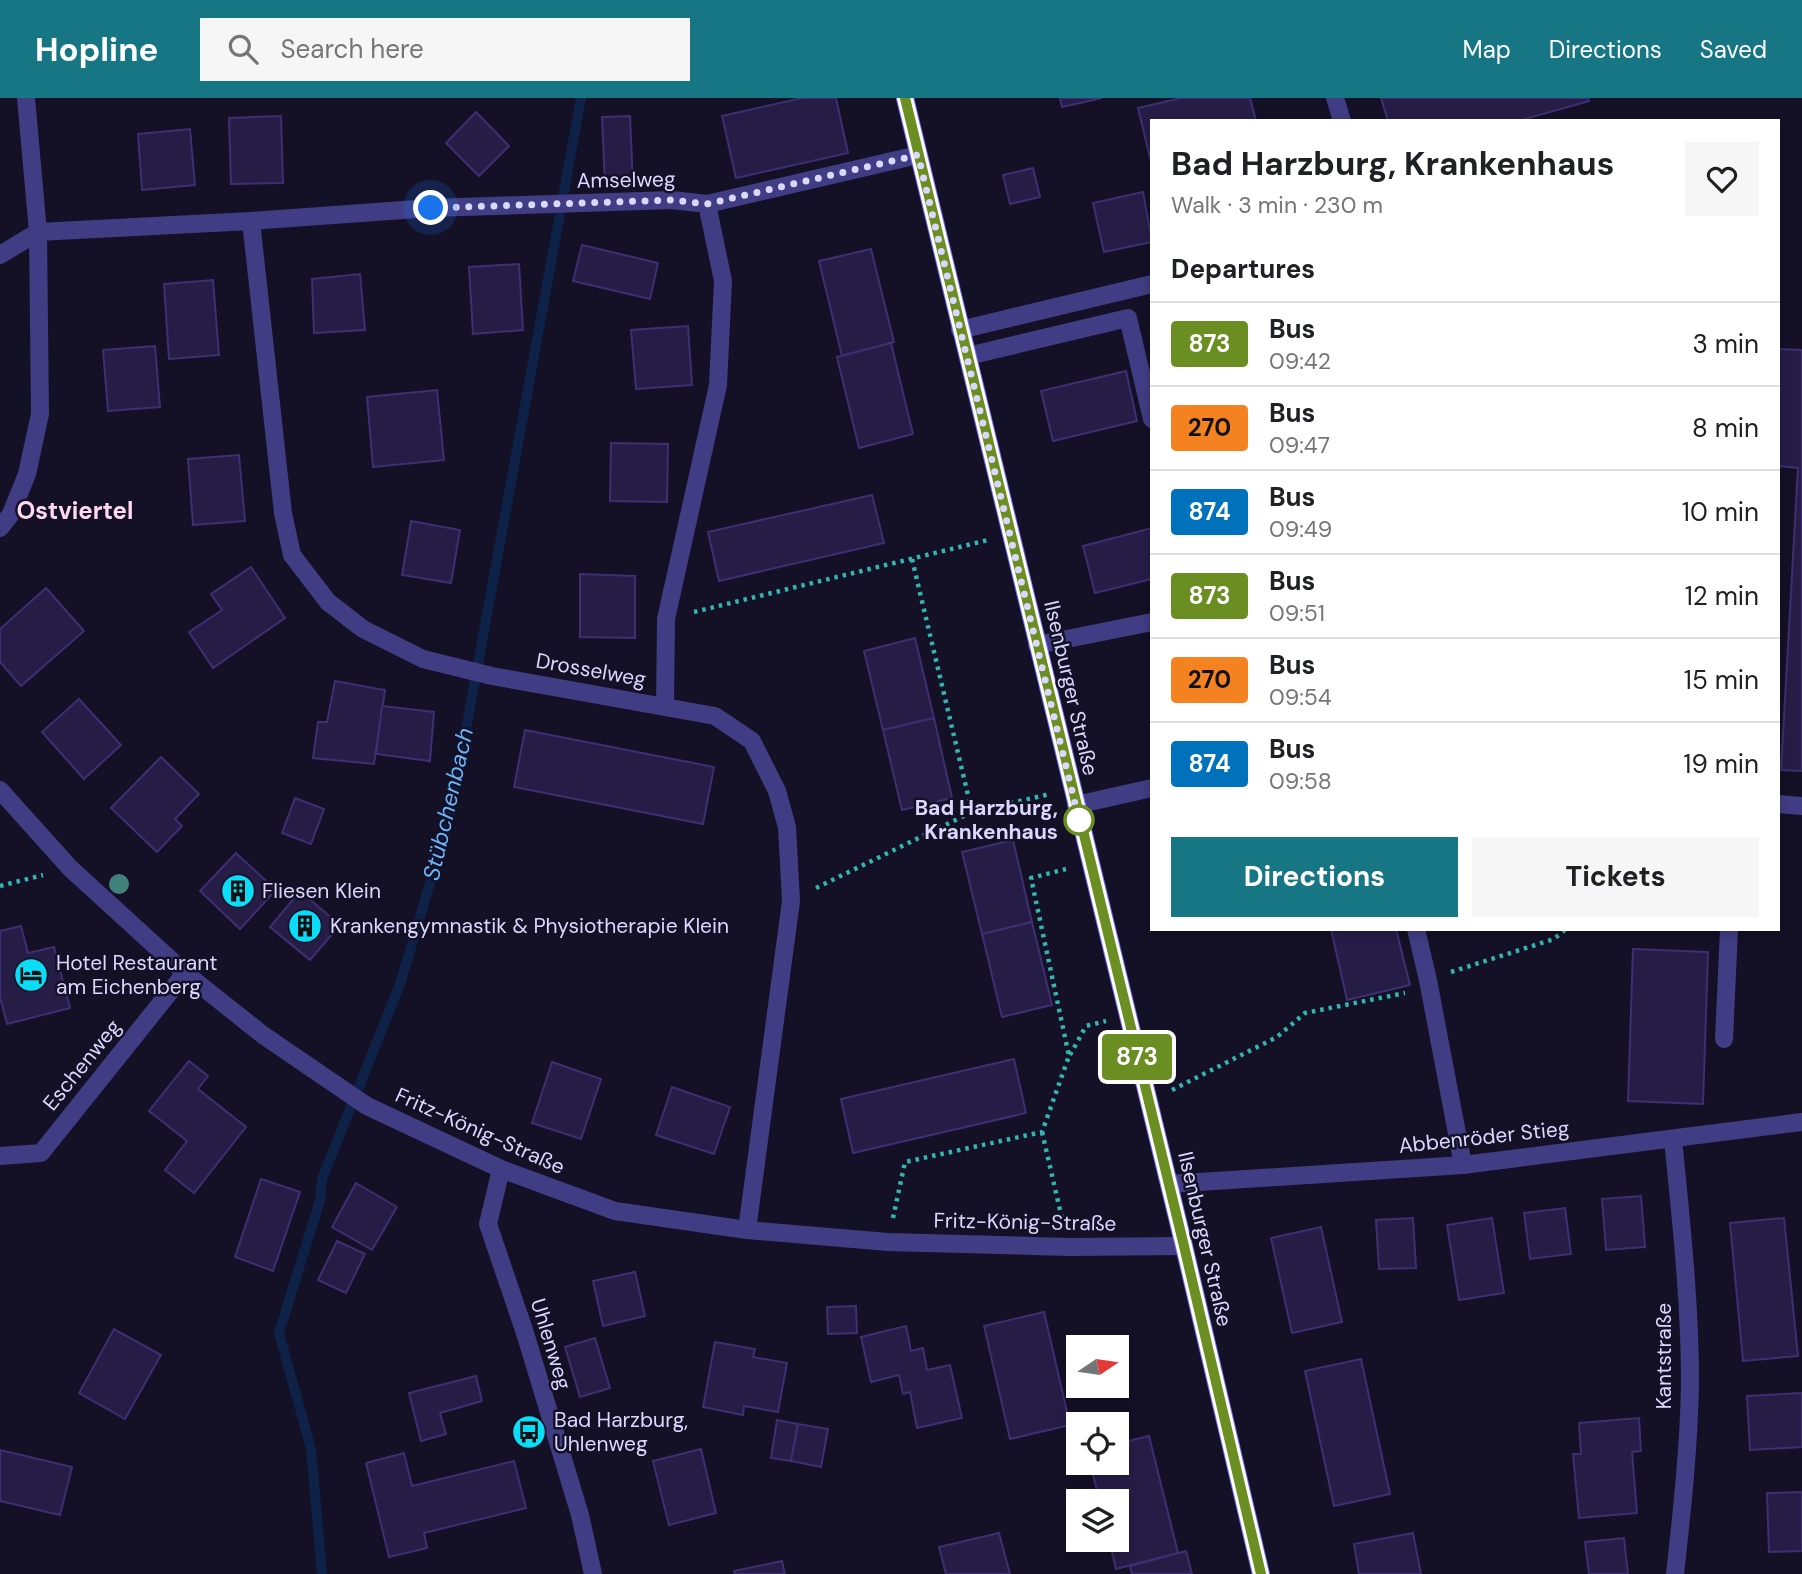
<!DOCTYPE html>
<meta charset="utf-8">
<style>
body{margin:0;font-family:"DM Sans",sans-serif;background:#f6f6f6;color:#202124;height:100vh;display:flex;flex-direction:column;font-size:26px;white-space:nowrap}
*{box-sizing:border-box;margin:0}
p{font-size:23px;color:#757577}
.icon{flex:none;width:38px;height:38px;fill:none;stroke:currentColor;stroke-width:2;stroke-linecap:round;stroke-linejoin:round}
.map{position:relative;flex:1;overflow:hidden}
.sheet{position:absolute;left:1150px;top:21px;width:630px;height:812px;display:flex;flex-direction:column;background:#fff;border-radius:0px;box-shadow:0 4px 10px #0003}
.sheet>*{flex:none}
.badge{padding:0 14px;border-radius:5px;font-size:24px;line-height:46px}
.needle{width:46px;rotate:77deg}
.controls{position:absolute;left:1066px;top:1237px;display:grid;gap:14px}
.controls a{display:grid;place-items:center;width:63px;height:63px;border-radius:0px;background:#fff;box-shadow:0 4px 10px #0003;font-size:35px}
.you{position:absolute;width:35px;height:35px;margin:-18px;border:5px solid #fff;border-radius:50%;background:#1a73e8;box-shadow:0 0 0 10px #1a73e833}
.map>.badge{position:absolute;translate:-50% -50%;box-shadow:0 0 0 4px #fff}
h2{padding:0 21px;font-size:26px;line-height:63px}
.round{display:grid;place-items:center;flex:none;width:74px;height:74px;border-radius:0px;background:#f6f6f6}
.summary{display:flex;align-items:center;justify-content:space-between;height:119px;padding:0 21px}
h1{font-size:33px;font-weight:700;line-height:52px}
.button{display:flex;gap:14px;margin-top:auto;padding:14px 21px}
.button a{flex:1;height:80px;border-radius:0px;background:#167683;color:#fff;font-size:28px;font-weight:700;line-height:80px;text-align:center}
.button a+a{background:#f6f6f6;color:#202124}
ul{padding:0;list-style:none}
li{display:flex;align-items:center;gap:21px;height:84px;padding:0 21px;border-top:2px solid #e0e0e0}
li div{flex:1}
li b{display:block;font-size:26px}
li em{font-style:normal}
li .badge{min-width:77px;font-weight:700;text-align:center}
header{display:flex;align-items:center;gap:42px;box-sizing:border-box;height:98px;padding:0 35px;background:#167683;color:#fff}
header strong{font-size:33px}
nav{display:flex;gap:38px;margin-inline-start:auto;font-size:24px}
.search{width:490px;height:63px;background:#f6f6f6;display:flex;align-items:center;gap:18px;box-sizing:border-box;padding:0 24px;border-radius:0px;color:#757577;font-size:26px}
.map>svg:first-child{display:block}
</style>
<header>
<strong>Hopline</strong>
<div class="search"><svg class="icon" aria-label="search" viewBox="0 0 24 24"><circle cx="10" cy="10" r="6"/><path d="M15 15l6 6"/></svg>Search here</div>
<nav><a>Map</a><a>Directions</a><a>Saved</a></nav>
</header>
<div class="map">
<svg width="1802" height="1476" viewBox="0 0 1802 1476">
<rect width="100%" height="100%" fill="#141026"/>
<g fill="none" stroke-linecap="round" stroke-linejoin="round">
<!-- stream -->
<polyline stroke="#0e2248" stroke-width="10" points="322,1476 311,1351 279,1235 320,1102 322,1081 400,886 451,714 581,0"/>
</g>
<!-- building -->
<g fill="#261d47" stroke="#3d2f72" stroke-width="2">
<polygon points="802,0 836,0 848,55 736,80 722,18"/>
<polygon points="1060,0 1102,0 1062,9"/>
<polygon points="1181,0 1250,0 1256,23 1152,23 1152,60 1150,60 1138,10"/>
<polygon points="1381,0 1588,0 1589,3 1518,23 1388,23"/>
<polygon points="476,14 509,48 479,78 446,45"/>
<polygon points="281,18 283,85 231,86 229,20"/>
<polygon points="630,18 633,86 605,87 602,19"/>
<polygon points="190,31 195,87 142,92 138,36"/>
<polygon points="1033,70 1040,99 1010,106 1003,77"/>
<polygon points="1143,94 1152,144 1104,154 1093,105"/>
<polygon points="582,147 658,165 650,201 573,183"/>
<polygon points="871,151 894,244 842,258 819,163"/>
<polygon points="519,166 523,232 473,236 469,169"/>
<polygon points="360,176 365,232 314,235 312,181"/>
<polygon points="213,182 219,257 169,261 164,186"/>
<polygon points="688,228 692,287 636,291 631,232"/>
<polygon points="891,245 913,336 859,350 837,259"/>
<polygon points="155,248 160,309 108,313 103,252"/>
<polygon points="1778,251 1802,252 1802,673 1781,672 1798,370 1778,368"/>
<polygon points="1126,273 1137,323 1053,343 1041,293"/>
<polygon points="437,292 444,362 373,369 367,299"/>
<polygon points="611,345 668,346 667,404 610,403"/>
<polygon points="239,357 245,423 193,427 188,361"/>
<polygon points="872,397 884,445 719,483 708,434"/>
<polygon points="411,423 460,432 451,485 402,477"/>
<polygon points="1152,430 1152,481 1095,495 1083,448"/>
<polygon points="251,469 285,520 213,570 189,534 222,512 211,496"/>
<polygon points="580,476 635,478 635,540 580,539"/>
<polygon points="46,490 84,533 21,588 0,564 0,531"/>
<polygon points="915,540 934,620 883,632 864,553"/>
<polygon points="335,583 385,592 374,666 313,660 318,624 327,624"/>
<polygon points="79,601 121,647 84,681 42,634"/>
<polygon points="382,608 434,614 430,663 376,656"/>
<polygon points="934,620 952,700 902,712 883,632"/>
<polygon points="525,632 714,669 703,726 514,689"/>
<polygon points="161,659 199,696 175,721 182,728 157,754 111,710"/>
<polygon points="295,700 324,711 311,746 282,735"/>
<polygon points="1013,742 1032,824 982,836 962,754"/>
<polygon points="236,755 276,792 240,831 200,793"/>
<polygon points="300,793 340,827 310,862 270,829"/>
<polygon points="1032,824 1052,907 1002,919 982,836"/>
<polygon points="21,828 28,855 54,849 70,910 7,926 0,899 0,833"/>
<polygon points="1331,831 1396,831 1410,887 1347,902"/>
<polygon points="1633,851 1708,854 1703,1006 1628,1003"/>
<polygon points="1014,961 1026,1015 853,1055 841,1001"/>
<polygon points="189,963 208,978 198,991 246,1029 194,1095 165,1072 187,1043 149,1013"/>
<polygon points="552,964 601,981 581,1041 532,1025"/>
<polygon points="672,989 730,1009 714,1056 656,1037"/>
<polygon points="261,1081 300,1094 273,1173 235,1159"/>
<polygon points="356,1085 397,1109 372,1152 332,1129"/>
<polygon points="1641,1098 1645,1149 1606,1152 1602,1101"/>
<polygon points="1565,1110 1571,1156 1530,1161 1524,1115"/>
<polygon points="1413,1120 1416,1170 1379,1171 1376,1122"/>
<polygon points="1492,1120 1504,1195 1459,1202 1447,1127"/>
<polygon points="1784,1120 1798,1258 1743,1263 1730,1125"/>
<polygon points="1321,1129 1342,1224 1292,1235 1271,1140"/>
<polygon points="337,1143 365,1156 346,1195 318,1182"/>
<polygon points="635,1174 645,1218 603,1228 593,1183"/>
<polygon points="856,1208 857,1235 828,1236 827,1209"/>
<polygon points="1044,1214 1070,1327 1010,1341 984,1228"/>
<polygon points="906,1228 911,1253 923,1250 927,1272 950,1267 962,1320 917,1330 910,1294 903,1296 899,1277 871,1284 861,1239"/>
<polygon points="114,1231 161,1257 125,1321 79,1295"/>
<polygon points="595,1240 610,1290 580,1299 565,1249"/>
<polygon points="715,1244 755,1251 753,1259 787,1265 778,1314 744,1308 743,1317 703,1309"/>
<polygon points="1361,1261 1390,1396 1334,1408 1305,1273"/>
<polygon points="476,1278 482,1303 440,1315 446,1336 421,1343 409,1295"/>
<polygon points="1802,1295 1802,1349 1750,1352 1747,1298"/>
<polygon points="1639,1320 1641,1353 1632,1354 1637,1415 1579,1420 1573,1356 1581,1356 1579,1325"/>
<polygon points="777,1322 798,1326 791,1363 771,1360"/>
<polygon points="798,1326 828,1331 821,1369 791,1363"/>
<polygon points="1149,1338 1178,1455 1116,1471 1109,1442 1116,1442 1116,1404 1100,1404 1090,1365 1116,1365 1116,1346"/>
<polygon points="701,1351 716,1415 669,1427 653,1363"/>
<polygon points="0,1352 72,1369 60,1417 0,1403"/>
<polygon points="404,1355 412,1388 514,1363 526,1410 424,1435 427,1450 389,1459 366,1365"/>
<polygon points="1802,1394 1802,1453 1769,1454 1767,1395"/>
<polygon points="999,1435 1010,1476 946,1476 939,1449"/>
<polygon points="1413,1435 1421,1476 1359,1476 1354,1446"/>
<polygon points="1624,1440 1628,1476 1589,1476 1585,1444"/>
<polygon points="1186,1453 1192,1476 1132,1476 1130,1468"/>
<polygon points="782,1463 785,1476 735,1476 734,1473"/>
</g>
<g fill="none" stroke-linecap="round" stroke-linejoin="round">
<!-- path -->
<g stroke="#33b5af" stroke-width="4.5" stroke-dasharray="3.5 5" stroke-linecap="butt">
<polyline points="912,461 972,714"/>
<polyline points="694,514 988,442"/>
<polyline points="0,788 43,777"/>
<polyline points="816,790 972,714 1050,696"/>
<polyline points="1451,874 1554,841 1566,831"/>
<polyline points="1070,957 1086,928 1106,923"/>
<polyline points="1172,992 1277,939 1305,915 1405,895"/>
<polyline points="1042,1034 1063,1125"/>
<polyline points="893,1120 905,1064 1042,1034 1069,958 1031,780 1066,771"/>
</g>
<!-- lane -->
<g stroke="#403d84" stroke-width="18">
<polyline points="1335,0 1342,23"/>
<polyline points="707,106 918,57"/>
<polyline points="960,232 1152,186"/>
<polyline points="968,258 1128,220 1152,321"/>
<polyline points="1037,547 1152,524"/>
<polyline points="1778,706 1802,708"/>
<polyline points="1076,707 1152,690"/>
<polyline points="1416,831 1428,882 1463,1067"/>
<polyline points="1724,941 1729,831"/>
<polyline points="0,1058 41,1055 185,875"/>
</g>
<!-- street -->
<g stroke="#403d84" stroke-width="18">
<polyline points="251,123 283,415 292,457 328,504 363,531 423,561 492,578 715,618 752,643 777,693 787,729 791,803 747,1132"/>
<polyline points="0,157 38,134 251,123 431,110 672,102 707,106 723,183 718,287 666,521 665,608"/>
<polyline points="0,430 11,416 27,376 40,316 38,134 26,0"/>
<polyline points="0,692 70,770 185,875 263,937 367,1008 501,1071 615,1113 747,1132 888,1144 1069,1149 1184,1148"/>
<path d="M1673 1041C1681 1122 1690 1203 1690 1285 1689 1349 1682 1413 1675 1476"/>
<polyline points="501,1071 488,1126 525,1235 580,1417 593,1476"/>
<polyline points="1169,1086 1463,1067 1802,1024"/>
</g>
<!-- secondary -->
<polyline stroke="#7671fb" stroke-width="18" points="905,0 1184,1148 1261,1476"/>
</g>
<!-- trees -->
<circle fill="#40817b" cx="119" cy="786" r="10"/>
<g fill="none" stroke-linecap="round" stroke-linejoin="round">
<!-- line casing -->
<g stroke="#fff" stroke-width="16">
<polyline id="line" points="905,0 1184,1148 1261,1476"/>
</g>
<!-- line -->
<use href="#line" stroke="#6b8e23" stroke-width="10"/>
<!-- walk -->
<polyline stroke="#dcd7fe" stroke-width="7" stroke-dasharray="0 12.6" points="431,110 672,102 707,106 918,57 1079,722"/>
</g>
<!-- icons -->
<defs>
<g id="building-disc" transform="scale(1.75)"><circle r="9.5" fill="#09ddf8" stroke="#141026"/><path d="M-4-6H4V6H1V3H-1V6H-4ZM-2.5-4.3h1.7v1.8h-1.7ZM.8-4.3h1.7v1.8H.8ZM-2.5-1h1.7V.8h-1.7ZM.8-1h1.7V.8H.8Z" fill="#111"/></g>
<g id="hotel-disc" transform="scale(1.75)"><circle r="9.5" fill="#09ddf8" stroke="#141026"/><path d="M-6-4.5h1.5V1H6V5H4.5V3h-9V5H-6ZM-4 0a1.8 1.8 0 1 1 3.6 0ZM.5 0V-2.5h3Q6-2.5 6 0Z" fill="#111"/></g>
<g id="bus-disc" transform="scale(1.75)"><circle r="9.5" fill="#09ddf8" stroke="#141026"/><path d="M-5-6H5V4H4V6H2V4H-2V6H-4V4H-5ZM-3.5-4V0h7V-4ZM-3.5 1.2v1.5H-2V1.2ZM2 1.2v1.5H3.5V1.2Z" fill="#111"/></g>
</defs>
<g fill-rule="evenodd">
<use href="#building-disc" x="238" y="793"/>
<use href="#building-disc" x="305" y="828"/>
<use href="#hotel-disc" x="31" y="877"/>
<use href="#bus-disc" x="529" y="1334"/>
</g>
<!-- markers -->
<circle fill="#fff" stroke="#6b8e23" stroke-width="3.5" cx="1079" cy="722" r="14"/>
<g text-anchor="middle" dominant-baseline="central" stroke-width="5" stroke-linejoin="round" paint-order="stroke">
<!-- street labels -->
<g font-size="21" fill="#dcd7fe" stroke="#141026">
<text transform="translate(626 82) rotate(-1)">Amselweg</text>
<text transform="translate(591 572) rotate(10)">Drosselweg</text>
<text transform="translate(1071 590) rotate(77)">Ilsenburger Straße</text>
<text transform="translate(82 967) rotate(-51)">Eschenweg</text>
<text transform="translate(480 1033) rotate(24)">Fritz-König-Straße</text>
<text transform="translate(1484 1039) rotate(-6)">Abbenröder Stieg</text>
<text transform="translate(1025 1124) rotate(1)">Fritz-König-Straße</text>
<text transform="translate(1205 1141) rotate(77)">Ilsenburger Straße</text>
<text transform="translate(551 1246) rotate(73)">Uhlenweg</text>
<text transform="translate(1664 1258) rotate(-90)">Kantstraße</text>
</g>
<!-- stop labels -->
<g font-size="21" font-weight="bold" fill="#dcd7fe" stroke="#141026" text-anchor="end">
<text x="1058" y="710">Bad Harzburg,<tspan x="1058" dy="24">Krankenhaus</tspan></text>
</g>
<!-- poi labels -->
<g font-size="21" fill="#dcd7fe" stroke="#141026" text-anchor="start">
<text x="262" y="793">Fliesen Klein</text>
<text x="330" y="828">Krankengymnastik &amp; Physiotherapie Klein</text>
<text x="56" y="865">Hotel Restaurant<tspan x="56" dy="24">am Eichenberg</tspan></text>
<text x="554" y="1322">Bad Harzburg,<tspan x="554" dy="24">Uhlenweg</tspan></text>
</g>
<!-- water labels -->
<g font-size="23" font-style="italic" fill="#68b5fb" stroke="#141026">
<text transform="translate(448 706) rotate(-77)">Stübchenbach</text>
</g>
<!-- quarter labels -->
<g font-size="24" font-weight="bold" fill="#fed9f0" stroke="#141026">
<text x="75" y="412">Ostviertel</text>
</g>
</g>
</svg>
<div class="controls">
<a><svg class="needle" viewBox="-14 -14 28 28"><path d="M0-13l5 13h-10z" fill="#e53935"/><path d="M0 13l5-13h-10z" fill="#757577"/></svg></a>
<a><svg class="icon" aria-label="locate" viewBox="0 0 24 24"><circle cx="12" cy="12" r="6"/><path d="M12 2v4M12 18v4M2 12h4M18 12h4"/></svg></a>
<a><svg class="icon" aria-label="layers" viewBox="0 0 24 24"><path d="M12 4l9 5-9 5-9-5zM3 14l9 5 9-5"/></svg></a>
</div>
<div class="you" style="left:431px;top:110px"></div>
<b class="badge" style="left:1137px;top:959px;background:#6b8e23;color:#fff">873</b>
<section class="sheet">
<div class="summary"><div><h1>Bad Harzburg, Krankenhaus</h1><p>Walk · 3 min · 230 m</p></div><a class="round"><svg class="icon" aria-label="heart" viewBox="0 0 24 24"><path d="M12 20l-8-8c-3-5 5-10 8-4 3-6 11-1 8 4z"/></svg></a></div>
<h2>Departures</h2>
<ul>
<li><span class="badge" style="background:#6b8e23;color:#fff">873</span><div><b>Bus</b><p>09:42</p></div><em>3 min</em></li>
<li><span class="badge" style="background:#f58220;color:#111">270</span><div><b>Bus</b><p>09:47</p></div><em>8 min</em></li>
<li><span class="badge" style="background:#0072bc;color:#fff">874</span><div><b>Bus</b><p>09:49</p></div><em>10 min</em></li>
<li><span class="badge" style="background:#6b8e23;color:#fff">873</span><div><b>Bus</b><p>09:51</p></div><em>12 min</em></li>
<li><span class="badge" style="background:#f58220;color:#111">270</span><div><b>Bus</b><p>09:54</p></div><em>15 min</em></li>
<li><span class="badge" style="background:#0072bc;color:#fff">874</span><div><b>Bus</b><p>09:58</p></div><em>19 min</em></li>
</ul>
<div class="button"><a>Directions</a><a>Tickets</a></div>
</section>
</div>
